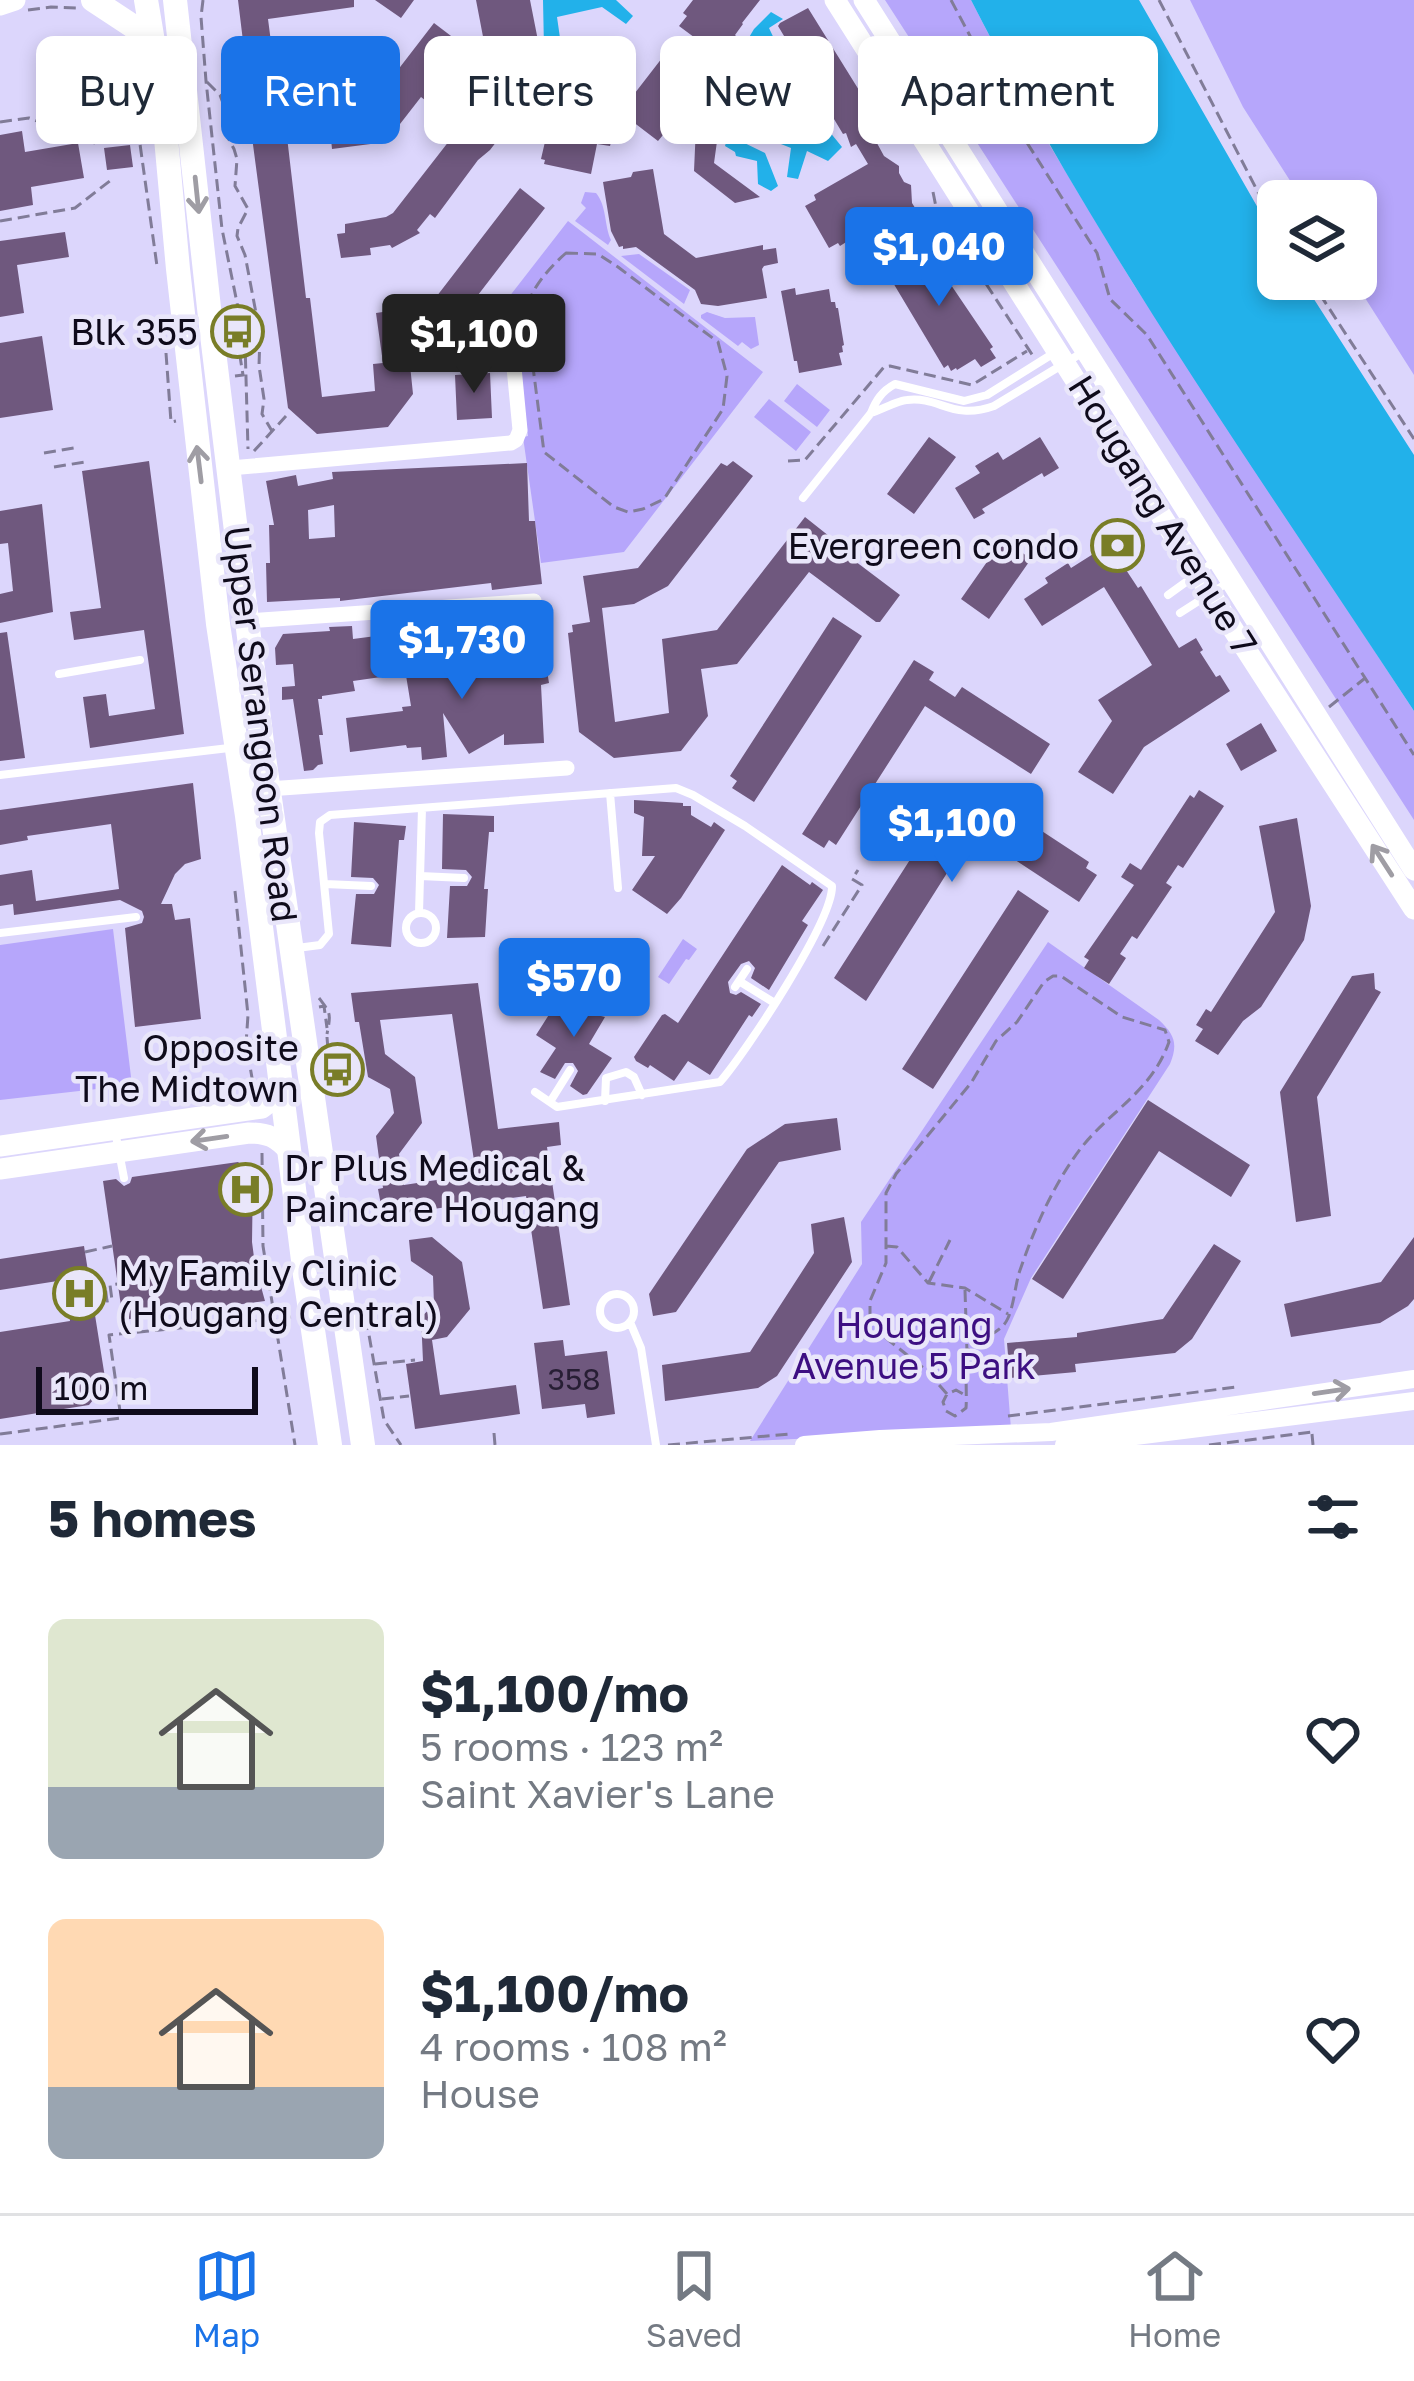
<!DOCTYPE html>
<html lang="en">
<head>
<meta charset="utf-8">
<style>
	:root { --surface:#fff; --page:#f2f2f3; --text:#1f2937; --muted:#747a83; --line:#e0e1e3; --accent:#1a73e8 }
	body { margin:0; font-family:"Golos Text",sans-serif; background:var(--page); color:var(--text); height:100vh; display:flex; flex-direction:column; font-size:45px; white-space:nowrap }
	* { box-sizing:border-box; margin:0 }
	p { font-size:39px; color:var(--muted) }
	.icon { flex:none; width:66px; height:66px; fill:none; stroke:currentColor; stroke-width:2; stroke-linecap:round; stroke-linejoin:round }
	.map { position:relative; height:1445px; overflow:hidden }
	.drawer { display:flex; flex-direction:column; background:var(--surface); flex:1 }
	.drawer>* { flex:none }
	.guide { position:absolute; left:36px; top:36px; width:1344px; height:108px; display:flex; gap:24px }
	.controls { position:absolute; left:1257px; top:180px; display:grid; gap:24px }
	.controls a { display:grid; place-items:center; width:120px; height:120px; border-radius:18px; background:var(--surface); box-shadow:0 6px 18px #0003; font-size:60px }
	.scale { position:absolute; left:36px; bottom:30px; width:222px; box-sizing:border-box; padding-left:12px; border:6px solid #0f0b1b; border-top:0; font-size:33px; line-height:42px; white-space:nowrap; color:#0f0b1b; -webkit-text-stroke:9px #e9e6fa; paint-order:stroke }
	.price { position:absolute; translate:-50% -102px; padding:0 27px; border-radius:12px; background:var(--accent); color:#fff; font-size:39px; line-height:78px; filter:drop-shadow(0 3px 6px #0008) }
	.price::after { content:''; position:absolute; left:50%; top:72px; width:36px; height:27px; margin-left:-18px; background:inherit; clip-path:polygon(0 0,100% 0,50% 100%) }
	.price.active { background:#222; color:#fff }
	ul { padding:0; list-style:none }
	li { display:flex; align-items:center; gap:36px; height:300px; padding:0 48px }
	li span { display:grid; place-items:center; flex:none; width:336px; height:240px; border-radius:18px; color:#555 }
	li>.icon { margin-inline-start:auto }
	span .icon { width:144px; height:144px; fill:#fffc; stroke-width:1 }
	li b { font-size:51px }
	h2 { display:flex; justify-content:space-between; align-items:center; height:144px; padding:0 48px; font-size:51px }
	.pill { padding:0 42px; border-radius:18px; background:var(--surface); box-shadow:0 6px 18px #0003; font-size:42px; line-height:108px }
	.pill.active { background:var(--accent); color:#fff }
	.dock { display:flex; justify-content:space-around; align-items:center; height:168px; border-top:3px solid var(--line); background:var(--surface); font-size:33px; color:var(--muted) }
	.dock a { display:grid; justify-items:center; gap:6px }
	.dock .active { color:var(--accent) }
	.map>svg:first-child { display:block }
</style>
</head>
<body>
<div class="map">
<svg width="1414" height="1445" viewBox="0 0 1414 1445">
	<rect width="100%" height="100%" fill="#dcd6fc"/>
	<path fill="#b6a6fb" d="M885,0h86l52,101 111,184 280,426v109z
		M1190,0h224v375l-61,-96h3v-78h-53l-60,-94z
		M585,192l11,1c11,13 8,32 15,47l-3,5 -33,-24 11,-13 -5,-5z
		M568,221l195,151 -139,180 -83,11 -18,-126 5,-1 -9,-74 -38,-29z
		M639,254l51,36 -6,14 -63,-48z
		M707,312l18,6 30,-1 4,28 -8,4 -9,-7 -4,4 -37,-28v-3z
		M797,384l33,26 -13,17 -33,-26z
		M769,399l42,33 -15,19 -42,-34z
		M113,929l19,156 -132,15v-155z
		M683,939l14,10 -8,11 -3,-1 -17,25 -11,-7z
		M1048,942l111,78c16,15 19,24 11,44l-139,214 -27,61 7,90 -261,12 112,-177 -1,-42z"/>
	<path fill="#22b1ea" d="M543,0h73l17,16 -7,8 -24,-17 -45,10 7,49 -14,-1 -1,-13 -5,-4z
		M971,0h168l139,243v36h23l113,176v256c-153,-233 -316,-462 -443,-711z
		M771,12l12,7 -14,9 33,70 40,49 -14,14 -21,-10 -9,28 -11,-2 4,-29 -48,-19 15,-54 -5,-17 -12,-7 13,-22z
		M728,135l37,18 13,33 -7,5 -13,-7 -1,-23 -21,-5 -1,-4 -10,-6z"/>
	<path fill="#6f587e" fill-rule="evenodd" d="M238,0h116v7l-86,12 11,85 4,-1 23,195h4l12,99 53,-6 -2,-27 10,-1 -7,-50 54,-8 90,-117 25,20 -97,126 -52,7 6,26 8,-2 3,29 -25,33 -71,7 -29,-26 -40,-301h3z
		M375,0h39l-13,18z
		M476,0h54l13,66h-4l2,11 -16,3 -1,-9 -23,4 -6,-1 -1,-6h-5z
		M693,0h67l-18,23 1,1 -8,11 2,2 -19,18 -39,-29 8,-10 -4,-3z
		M808,8l72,116 -4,2 1,5 -5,3 12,22 15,10v7l5,9 7,3 1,18 5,8 -15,9 -6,-10 -56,36 -2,-3 -9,5 -24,-42 11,-6 -2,-5 54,-31 -12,-20 -5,3 -5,-14 -3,1 -65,-108 2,-3z
		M434,23l21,16 -6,6 7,6 -12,16 69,53 -23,30 -12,10 -43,58 -5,-4 -13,16 3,3 -28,15 -2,-3 -20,3 1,7 -30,3 -4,-24 8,-1v-9l41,-7 7,-4 67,-86 -39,-30 -35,45 -54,7 -1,-10 -8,1 -2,-23 46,-7z
		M669,49l36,26 -7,9 4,3 -4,5 2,2 -24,33 -6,4 -2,-2 -10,12 -34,-26 8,-10 -4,-3z
		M554,113l61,14 -5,19 -13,-2 -6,30 -47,-10 1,-4 -4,-1 6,-26 -8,-2 3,-16 11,2z
		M696,126l23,1 -5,36 46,34 -25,6 -41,-32z
		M22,131l3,21 53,-9 6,35 -53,9 2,18 -33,6v-76z
		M130,145l3,22 -26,3 -3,-22z
		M653,169l11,65 32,24 67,-13v5l13,-2 2,15 -14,3 -2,3 5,29 -49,8 -17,-2 -6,-14 -59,-43 -13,2v-3l-4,1 -8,-16 -8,-49 28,-5 2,-5z
		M65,232l4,25 -52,8 7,48 -24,4v-76z
		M923,241l6,9 3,-1 17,33 44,65 -3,2 6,9 -15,9 -6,-8 -18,11 -1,-2 -5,3 -3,-6 -4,3 -52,-87 -7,-15z
		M795,288l1,7 33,-6 2,13h4l1,6h2l4,25 2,12 -2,1 1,6 -4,1 3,12 -43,8 -2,-12h-3l-13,-70z
		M42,336l11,74 -53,8v-75z
		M490,373l2,45 -35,2 -2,-45z
		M929,437l27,20 -42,57 -27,-20z
		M1040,437l19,31 -15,9 -2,-4 -60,36 3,4 -11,6 -19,-31 25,-15 -5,-7 23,-14 5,8z
		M149,461l35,273 -94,14 -7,-51 23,-3 3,22 46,-7 -11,-79 -70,10 -4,-28 31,-4 -19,-137z
		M733,461l20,15 -85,110 -34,18 -32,4 13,114 54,-9 -7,-74 55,-9 88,-113 29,23 -3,3 69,52 -20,27h-4l-67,-50 -72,92 -36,5 7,47 -27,35 -67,7 -35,-26 -11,-99 5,-1 -1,-7 18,-3 -7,-46 55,-8 83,-105 6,3z
		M527,463l2,58h6l7,63 -50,6 -1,-7 -151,18v-3l-73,4 -1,-39h4l-1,-38h5l-8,-44 30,-6 2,11 35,-7 -1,-7zM334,505l1,32 -26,2 -1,-29z
		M42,504l11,108 -53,11v-29l13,-3 -5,-48 -8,1v-33z
		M1003,539l28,20 -42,60 -28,-20z
		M1109,544l29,44 3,-2 38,62 17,-10 7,12 -3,2 16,25 4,-2 10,16 -86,56 -31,47 -35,-22 34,-51 -14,-21 54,-35 -48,-78 -62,39 -18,-27 24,-16 -3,-5 23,-15 3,5z
		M833,617l29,19 -108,166 -22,-14 5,-7 -7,-5z
		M352,626l1,13 23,-3 5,41 -28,4 2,10 -33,5v3h-4l5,36h-4l4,29 -5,1 -5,5 -9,1 -11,-72 -11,1v-13l13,-1 -2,-22 -17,1 -1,-17 8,-14 47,-3 -1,-4z
		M7,632l18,126 -25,3v-128z
		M464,636l3,15 33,-7 1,9 42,-7 6,37 -8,2 3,58 -40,2v-11l-35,20 -26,-41 4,44 -25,3 -1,-13 -14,1 -1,-3 -56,7 -4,-34 57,-7 -1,-4 9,-1 -8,-49 47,-8 -2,-9z
		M914,660l20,12 -5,8 26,17 7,-10 88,57 -19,30 -106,-68 -89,139 -7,-5 -5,8 -22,-14z
		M1261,723l16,28 -36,20 -15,-27z
		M193,783l8,76 -16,5 -10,10 -14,30h11l3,16 15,-2 11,101 -66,8 -10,-99 17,-5 2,-6 -2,-6 -22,-11 -106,15 -1,-11 -13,2v-31l32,-5 4,31 83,-12 -8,-65 -84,12 1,4 -28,5v-35z
		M1199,790l25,16 -41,62 -5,-3 -12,18 6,4 -35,52 -5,-3 -12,18 6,4 -17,26 -25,-16 5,-8 -5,-3 50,-72 -13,-8 9,-14 11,7 49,-75 4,3z
		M949,799l49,33 10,-14 10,6 4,-6 67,44 -3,6 11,7 -18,27 -106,-70 -107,169 -32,-23z
		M634,800l49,3v3h8v9l20,12 3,-5 11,8 -44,68 -14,16 -35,-24 23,-34h-13l2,-39 -10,-4z
		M443,814l51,2v16h-5l-5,57h4l-3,48 -38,1 3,-52h17l5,-9 -6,-7 -24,-1z
		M1297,818l14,88 -7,34 -43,67 -18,14 -25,34 -23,-14 8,-12 -7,-4 10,-16 5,3 64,-100 -16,-86z
		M354,822l52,4 -2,14h-5l-8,107 -40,-3 5,-50h18l5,-9 -6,-7 -22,-1z
		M782,865l28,20 2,-3 11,8 -21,31 6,4 -39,65 -18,-12 4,-10 -6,-7 -8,3 -13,18 2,11 6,2 5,-3 20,12 -9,13 -3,-2 -39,60 -22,-14 -14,20 -24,-16 -2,3 -12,-7 -2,-4 28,-42 3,-1 13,9z
		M1018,890l31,21 -116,178 -31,-20z
		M1374,973l1,16 6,3 -64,105 14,119 -35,6 -16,-130 72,-116z
		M478,983l20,146 61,-7 2,23 -14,2 23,158 -27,4 -17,-113 -143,20 -5,-27 5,-1 -7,-52 18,-23 -4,-24 -22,-12 -9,-55h-4l-4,-29zM452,1014l24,160 -72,11 -5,-31 23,-31 -7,-46 -30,-23 -5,-34z
		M566,988l38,22 -3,6 4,1 -16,27 23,14 -25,36 -4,1 -13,-9 8,-15 -5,-8h-8l-10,16 -15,-7 16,-24 -20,-13z
		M1148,1100l102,65 -19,32 -72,-46 -96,148 -31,-20z
		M837,1118l4,32 -62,12 -103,150 -23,4 -4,-22 98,-145 38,-25z
		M238,1162l15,11 -1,69 3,23 10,36 -142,19 -20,-139 13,-2 8,7 6,-3 2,-6z
		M844,1217l8,45 -75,114 -19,12 -93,13 -3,-36 88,-13 64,-99 -3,-29z
		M432,1237l30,25 8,47 -23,28 -15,3 8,55 76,-10 4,29 -105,15 -9,-65 17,-3 -2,-44 13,-12 -1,-29 -22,-15 -2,-21z
		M1414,1237v62l-6,7 -28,17 -89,14 -7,-33 97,-22z
		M1214,1244l27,17 -49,78 -17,14 -100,11 1,8 -66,6 -3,-35 70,-6v-4l86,-14z
		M84,1246l22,138 -17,21 -89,14v-87l70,-11 -6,-41 -64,10v-31z
		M563,1340l2,16 42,-5 8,63 -28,4 -2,-14 -43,5 -8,-66z"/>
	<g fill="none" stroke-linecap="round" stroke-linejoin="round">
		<path stroke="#817c98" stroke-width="3" stroke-dasharray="12 6" stroke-linecap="butt" d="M203,0l-2,17 5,64 16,148 23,113 3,107
			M951,0l73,138 73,115 13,46 37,36 267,420
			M1159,0l119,231
			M28,10l23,-3 27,1
			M117,40l7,16 15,81 18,129
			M207,82l13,13 6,16v23l8,15 3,10 -2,27 13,23 -10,19 -1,8 8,19 15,79 -1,32 5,33 -2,15 10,17
			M0,122l29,-4 66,25
			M933,192l5,25 41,56 54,83
			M0,221l75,-13 36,-28
			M566,253l32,1 20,13 100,75 9,34 -4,33 -59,90 -21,10 -15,3 -14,-5 -70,-55 -18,-139c3,-23 23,-45 40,-60z
			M1310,279l104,160
			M166,353l5,69 5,-1
			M235,376l8,-1 -5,-31 5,-1
			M254,451l32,-35
			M44,453l30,-5
			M788,461l17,-1 79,-93 6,-1 82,19 55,-34
			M54,467l31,-5
			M1329,707l35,-28
			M235,891l13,124 -2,29 8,45
			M823,946l39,-61 -10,-6 6,-9
			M319,998c12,16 12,15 8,36
			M319,1007l5,-1 3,22
			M327,1037l2,26
			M252,1051l1,-18
			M262,1153l1,93 32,199
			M886,1246l11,1 31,36 37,5 43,26
			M85,1252l27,-6
			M929,1282l21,-42
			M965,1290l2,62
			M92,1304l8,-1 -2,-16 7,-1 2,15 5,-1 -2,-15 8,-1
			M366,1318l18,102 17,25
			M375,1364l40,-4
			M947,1394l-20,-23 -41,-33 -16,-24v-13l16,-38v-70l10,-19 75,-91 25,-42 21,-19 27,-40 9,-6h8l61,41 43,13 4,12c-18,50 -57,67 -88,106 -28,37 -47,81 -62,125 -4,14 -5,31 -11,45 -8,19 -34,19 -41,36 -2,7 0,45 -1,54l-11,8 -9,-5 -3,-9 4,-8 9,-4 9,5
			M382,1399l27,-3
			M1008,1416l229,-29
			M494,1433l1,12
			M0,1434l121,-16 -12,-83 182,-18
			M1312,1434l1,11
			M668,1445l121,-11
			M1209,1445l103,-13"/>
		<path stroke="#fff" stroke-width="8" d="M871,413c10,-3 28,-13 36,-13 33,-4 45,21 87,6l91,-55
			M803,498l68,-85c5,-13 11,-22 24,-29l69,17 23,-6 67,-42
			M1168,595l47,-34
			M1180,613l50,-32
			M59,674l81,-14
			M0,775l229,-27
			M610,793l8,95
			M420,876l44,2
			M325,884l46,2
			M419,913l3,-105
			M406 928a15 15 0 1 1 30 0a15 15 0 1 1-30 0Z
			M0,933l136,-16
			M297,948l23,-3 9,-11 -10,-101 1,-11 10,-7 346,-27 17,7 52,31 87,60c1,35 -86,166 -112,196l-163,25 -22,-15
			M739,981l34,21
			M735,987l12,-18
			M605,1101l1,-23 20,-6 8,5 8,18
			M550,1102l20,-32
			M115,1131l9,47
			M600 1311a17 17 0 1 1 34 0a17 17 0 1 1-34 0Z
			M630,1322l11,26 15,97"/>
		<path stroke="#fff" stroke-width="15" d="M230,468l281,-25 5,-3 4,-10 -7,-73
			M248,621l286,-20
			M268,789l299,-21"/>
		<path stroke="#fff" stroke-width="18" d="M804,1445l76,-6 171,-7 363,-53
			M1064,1445l350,-44"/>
		<path stroke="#fff" stroke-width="21" d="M835,0l401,634 178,275
			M864,0l550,870
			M0,5l15,-5
			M0,1146l262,-38 9,-7 9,-18
			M0,1169l249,-36c19,0 27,4 40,18"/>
		<path stroke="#fff" stroke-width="24" d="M93,0l41,27 16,27
			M146,0l16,95 16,174 40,355 29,192 58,460 25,169
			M175,0l37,335 50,408 101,702"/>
	</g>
	<defs><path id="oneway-shaft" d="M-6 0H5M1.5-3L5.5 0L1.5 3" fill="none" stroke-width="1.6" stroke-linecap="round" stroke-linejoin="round" transform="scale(3)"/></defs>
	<g stroke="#9f9da4">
		<use href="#oneway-shaft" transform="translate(197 195) rotate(84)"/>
		<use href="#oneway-shaft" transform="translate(199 464) rotate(-97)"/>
		<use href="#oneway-shaft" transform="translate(1382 860) rotate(-123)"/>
		<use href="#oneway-shaft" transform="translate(209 1139) rotate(172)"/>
		<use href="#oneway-shaft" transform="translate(1332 1391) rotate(-8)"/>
	</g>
	<defs>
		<symbol id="bus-ring" viewBox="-11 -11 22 22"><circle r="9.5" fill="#e9e6fa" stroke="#797d27" stroke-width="1.5"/><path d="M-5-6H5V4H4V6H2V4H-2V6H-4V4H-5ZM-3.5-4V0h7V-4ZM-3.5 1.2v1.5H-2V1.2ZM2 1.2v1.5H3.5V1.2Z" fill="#797d27"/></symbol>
		<symbol id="bank-ring" viewBox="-11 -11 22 22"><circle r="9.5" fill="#e9e6fa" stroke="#797d27" stroke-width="1.5"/><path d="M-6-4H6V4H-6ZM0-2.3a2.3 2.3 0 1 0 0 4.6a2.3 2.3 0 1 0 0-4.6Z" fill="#797d27"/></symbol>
		<symbol id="hospital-ring" viewBox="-11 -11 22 22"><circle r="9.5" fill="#e9e6fa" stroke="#797d27" stroke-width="1.5"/><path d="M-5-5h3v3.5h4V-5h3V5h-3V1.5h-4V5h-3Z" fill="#797d27"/></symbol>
	</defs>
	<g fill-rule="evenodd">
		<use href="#bus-ring" x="208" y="302" width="59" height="59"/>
		<use href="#bank-ring" x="1088" y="516" width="59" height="59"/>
		<use href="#bus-ring" x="308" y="1040" width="59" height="59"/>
		<use href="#hospital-ring" x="216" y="1160" width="59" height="59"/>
		<use href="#hospital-ring" x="50" y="1264" width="59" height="59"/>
	</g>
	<g text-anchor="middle" stroke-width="9" stroke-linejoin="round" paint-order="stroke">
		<g font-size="30" fill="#271e34">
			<text x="574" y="1390">358</text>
		</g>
		<g font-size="36" fill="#0f0b1b" stroke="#e9e6fa" text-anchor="end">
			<text x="198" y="345">Blk 355</text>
			<text x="1079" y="559">Evergreen condo</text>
			<text x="299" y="1061">Opposite<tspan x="299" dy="41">The Midtown</tspan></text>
			<text x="284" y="1181" text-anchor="start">Dr Plus Medical &amp;<tspan x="284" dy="41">Paincare Hougang</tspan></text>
			<text x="118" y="1286" text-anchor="start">My Family Clinic<tspan x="118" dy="41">(Hougang Central)</tspan></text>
		</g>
		<g font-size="36" fill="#0f0b1b" stroke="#e9e6fa">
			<text transform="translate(1163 515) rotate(58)" y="13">Hougang Avenue 7</text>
			<text transform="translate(261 724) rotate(83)" y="13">Upper Serangoon Road</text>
		</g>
		<g font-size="36" fill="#3d0f82" stroke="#e9e6fa">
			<text x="914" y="1338">Hougang<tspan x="914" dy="41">Avenue 5 Park</tspan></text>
		</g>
	</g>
</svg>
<div class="controls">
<a><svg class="icon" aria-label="layers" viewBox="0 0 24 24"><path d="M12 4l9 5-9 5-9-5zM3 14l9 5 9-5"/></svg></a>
</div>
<div class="scale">100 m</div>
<b class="price" style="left:939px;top:309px">$1,040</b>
<b class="price active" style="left:474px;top:396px">$1,100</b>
<b class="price" style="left:462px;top:702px">$1,730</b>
<b class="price" style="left:952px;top:885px">$1,100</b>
<b class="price" style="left:574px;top:1040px">$570</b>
<div class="guide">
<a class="pill">Buy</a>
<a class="pill active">Rent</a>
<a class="pill">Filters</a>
<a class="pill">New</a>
<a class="pill">Apartment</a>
</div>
</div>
<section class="drawer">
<h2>5 homes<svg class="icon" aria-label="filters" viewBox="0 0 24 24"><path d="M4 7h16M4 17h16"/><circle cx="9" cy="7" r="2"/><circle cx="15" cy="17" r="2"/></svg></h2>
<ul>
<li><span style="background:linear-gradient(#dfe7d0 70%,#9aa5b1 0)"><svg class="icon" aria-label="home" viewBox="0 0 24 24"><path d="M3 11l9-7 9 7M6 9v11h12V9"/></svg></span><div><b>$1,100/mo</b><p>5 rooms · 123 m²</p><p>Saint Xavier's Lane</p></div><svg class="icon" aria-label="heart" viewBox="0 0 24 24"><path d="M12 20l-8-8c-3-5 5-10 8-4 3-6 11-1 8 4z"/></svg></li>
<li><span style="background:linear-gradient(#ffd9b3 70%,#9aa5b1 0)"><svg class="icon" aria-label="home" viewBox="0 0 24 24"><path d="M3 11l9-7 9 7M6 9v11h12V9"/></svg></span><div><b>$1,100/mo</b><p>4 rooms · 108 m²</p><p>House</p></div><svg class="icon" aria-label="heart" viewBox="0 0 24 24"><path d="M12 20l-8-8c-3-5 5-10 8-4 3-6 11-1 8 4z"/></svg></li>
</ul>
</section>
<nav class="dock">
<a class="active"><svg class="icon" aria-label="map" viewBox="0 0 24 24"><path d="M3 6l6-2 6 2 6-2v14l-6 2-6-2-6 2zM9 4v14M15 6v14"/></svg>Map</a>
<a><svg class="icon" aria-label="saved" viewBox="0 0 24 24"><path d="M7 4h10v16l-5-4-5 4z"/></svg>Saved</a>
<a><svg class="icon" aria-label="home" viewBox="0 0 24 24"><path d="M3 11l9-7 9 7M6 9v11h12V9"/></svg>Home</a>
</nav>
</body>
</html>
